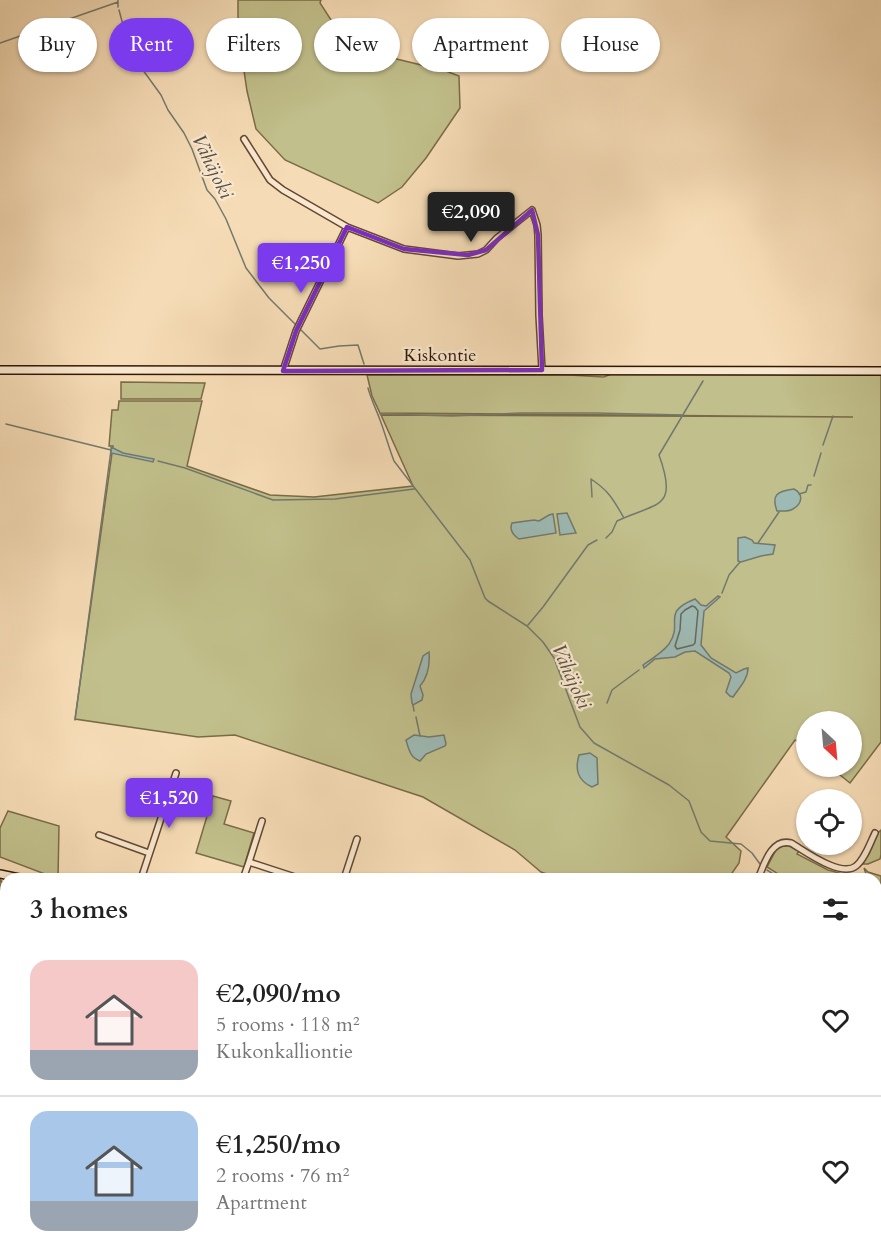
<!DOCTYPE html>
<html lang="en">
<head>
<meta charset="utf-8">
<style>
	:root { --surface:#fff; --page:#f2f2f2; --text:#222; --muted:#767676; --line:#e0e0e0; --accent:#7c3aed }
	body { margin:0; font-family:Cardo,serif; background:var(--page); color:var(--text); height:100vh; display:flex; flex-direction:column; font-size:22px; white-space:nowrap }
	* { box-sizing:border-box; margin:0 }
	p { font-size:20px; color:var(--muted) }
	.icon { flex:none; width:33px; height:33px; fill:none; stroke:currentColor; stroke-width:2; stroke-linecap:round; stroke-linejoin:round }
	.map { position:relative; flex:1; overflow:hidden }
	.details { position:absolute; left:0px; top:873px; width:882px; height:384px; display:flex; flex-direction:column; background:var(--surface); border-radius:18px 18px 0 0; box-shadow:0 2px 4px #0004 }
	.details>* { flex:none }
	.guide { position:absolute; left:18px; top:18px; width:846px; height:54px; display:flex; gap:12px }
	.needle { width:39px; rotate:154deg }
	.controls { position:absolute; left:796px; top:711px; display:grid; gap:12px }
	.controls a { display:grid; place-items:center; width:66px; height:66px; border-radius:50%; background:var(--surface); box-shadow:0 2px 4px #0004; font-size:30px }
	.price { position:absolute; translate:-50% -51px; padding:0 14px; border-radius:6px; background:var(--accent); color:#fff; font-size:20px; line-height:39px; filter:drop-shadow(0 2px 3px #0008) }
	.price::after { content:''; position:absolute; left:50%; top:36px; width:18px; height:14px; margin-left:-9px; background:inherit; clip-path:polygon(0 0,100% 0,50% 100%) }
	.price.selected { background:#222; color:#fff }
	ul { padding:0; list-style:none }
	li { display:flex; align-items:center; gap:18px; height:150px; padding:0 30px }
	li+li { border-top:2px solid var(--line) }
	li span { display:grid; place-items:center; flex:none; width:168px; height:120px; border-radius:18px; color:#555 }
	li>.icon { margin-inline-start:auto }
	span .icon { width:72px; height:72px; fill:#fffc; stroke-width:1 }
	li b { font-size:26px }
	h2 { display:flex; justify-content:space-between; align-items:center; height:72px; padding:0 30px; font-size:26px }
	.pill { padding:0 21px; border-radius:27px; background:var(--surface); box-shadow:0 2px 4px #0004; font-size:21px; line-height:54px }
	.pill.selected { background:var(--accent); color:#fff }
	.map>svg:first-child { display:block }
</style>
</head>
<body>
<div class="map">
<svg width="881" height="1257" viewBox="0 0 881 1257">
	<rect width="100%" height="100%" fill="#f6dcb6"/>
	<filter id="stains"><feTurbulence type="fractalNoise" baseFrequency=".00333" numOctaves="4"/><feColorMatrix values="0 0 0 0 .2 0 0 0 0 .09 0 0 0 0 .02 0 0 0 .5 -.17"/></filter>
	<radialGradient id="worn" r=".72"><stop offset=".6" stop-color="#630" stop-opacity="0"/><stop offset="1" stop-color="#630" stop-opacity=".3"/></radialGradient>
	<path fill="#c1bf8b" stroke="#7a6b47" stroke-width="1.5" d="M238,0h83l-1,3 13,20 43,31 70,17 13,5 1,32 -34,50 -24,29 -24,16 -93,-43 -29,-31 -9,-38 -9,-61z
		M611,374l270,1v367l-31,41 -20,-16 22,-1v-44h-45v26l-12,-8 -69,97 15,14 -2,12 -11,16h-167l-20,-7 -26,-22 -92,-53 -188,-62 -37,2 -123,-18 38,-273h-4l3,-36h6l1,-9h83l-15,65 83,29 44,2 99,-11 -32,-71 472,2 -473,-4 -8,-17 -5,-21h202l35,2z
		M121,382l84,1 -4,16h-80z
		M213,796l18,5 -7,23 30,9 -10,34 -48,-14z
		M8,811l51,15 -1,53 -58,-22v-29z
		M881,830v25l-1,4 -12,5h-5l14,-30z
		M782,846h7l10,5 -2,3 31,16 15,4v5h-57l-19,-12 9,-17z
		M864,868l4,4 13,4v10l-5,3v-10h-19l9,-5z
		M0,879l6,9v30l-6,-2z
		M876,910l5,2v30l-5,-3z
		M876,945l5,3v39l-5,-2z
		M876,998l5,2v36l-5,-1z
		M876,1199l5,2v56h-168l2,-6h161z
		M130,1251h103l1,6h-101z"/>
	<path fill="#9ebab4" stroke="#73796d" stroke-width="1.5" d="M111,447l12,6 31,6 -1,3 -42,-9z
		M794,489c10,5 8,15 -1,20 -5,3 -10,2 -16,2 -6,-16 0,-20 17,-22z
		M567,513l9,20 -16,2 -3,-21z
		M553,514l3,19 -37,6c-6,-4 -10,-9 -7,-16l22,-3 5,1 10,-6z
		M745,537l7,3 2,3 21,2 -2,9 -12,2 -20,6 -3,-1v-23z
		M718,596l2,1 -16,14 -3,34 10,13 25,15 8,-4 4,-1c0,11 -9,20 -15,29l-3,-1 -4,-4 5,-15 -2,-4 -34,-22 -10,1 -10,5 -20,2 -11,9 -1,-3c9,-6 20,-13 26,-21 15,-22 -9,-31 26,-45l6,6 5,1z
		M429,652c1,12 -1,25 -9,34l3,9 -1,5 -9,5 -1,-2 -1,-9 12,-38z
		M414,735l15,2 15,-2 2,9 -1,2 -19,8 -6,7c-10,-4 -11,-11 -14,-21z
		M590,753l7,5 1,26 -6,3c-15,-7 -17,-18 -13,-32z"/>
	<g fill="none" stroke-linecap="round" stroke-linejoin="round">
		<path stroke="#68685c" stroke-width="1.5" d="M692,606l3,1 3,4 -3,32 -2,2 -16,4 -2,-3 5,-16 1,-16 4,-4z"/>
		<path stroke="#73796d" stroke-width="1.5" d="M118,0v7
			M119,10l7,26 14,30 21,29 7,15 16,23 8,16 15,41 8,9 11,20 20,49 23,30 27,27
			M0,43l118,-41
			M300,329l20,20 19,-3 19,-1 6,19
			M368,388c3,11 8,21 12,32 5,13 9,28 14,41l76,99 15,38 3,3 39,25 16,16 11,16 26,69 14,16 75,42 20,16 12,31 9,9 31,3 11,9 8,11
			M380,414l72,2 69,-3h75l87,2
			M6,424l105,26 -36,270
			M823,445l10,-29
			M158,461l27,7 88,32 62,-1 79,-10
			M814,476l7,-23
			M799,494l7,-2 2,-7h3
			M592,497l-1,-18c18,12 22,20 33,39
			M606,538l6,-6 5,-11c40,-19 62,-11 42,-66l44,-74
			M758,543l21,-31
			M722,593l7,-18 11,-13
			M528,625l15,-18 45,-62 9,-5
			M607,703l5,-13 27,-20
			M413,705l1,6
			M416,717l4,19
			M767,870l14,9
			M876,941l5,3"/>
		<defs>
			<path id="street" d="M244,139l26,41 13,10 64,37 57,22 54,7 20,-2 8,-4 11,-12 35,-28 5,15 1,10 1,80 3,55
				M283,371l13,-40 51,-104
				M262,821l-13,41 52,17
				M99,835l50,18
				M141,879l35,-106
				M243,879l6,-17
				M344,879l13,-40
				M758,879c6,-14 13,-41 33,-36 14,8 50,35 65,23 9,-7 14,-23 19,-33
				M876,1063l5,1
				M876,1138l5,-14
				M876,1155l5,1
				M0,1185l6,4
				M372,1251l1,6
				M509,1251l16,3
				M608,1251l13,6
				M90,1257l1,-6
				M412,1257v-3"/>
			<path id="secondary" d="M0,370l881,1
				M0,874l24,5
				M876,993l5,3
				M524,1257l3,-6"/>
		</defs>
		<use href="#street" stroke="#644830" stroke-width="8"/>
		<use href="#secondary" stroke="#331703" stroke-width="10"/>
		<use href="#street" stroke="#f9e8d0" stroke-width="5"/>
		<use href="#secondary" stroke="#f9e8d0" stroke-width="7"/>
	</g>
	<path fill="none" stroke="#7b2cbf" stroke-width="4.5" stroke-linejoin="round" d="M532,210l6,25 4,135 -259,1 13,-40 51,-104 57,22 64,6 18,-5z"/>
	<g text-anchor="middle" stroke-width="4.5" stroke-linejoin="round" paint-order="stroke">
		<g font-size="18" fill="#331703" stroke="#f9e8d0">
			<text x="440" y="361">Kiskontie</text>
		</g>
		<g font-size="20" font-style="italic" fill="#585041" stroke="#f9e8d0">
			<text transform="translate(213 166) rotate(64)" y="7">Vähäjoki</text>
			<text transform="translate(572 676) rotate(66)" y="7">Vähäjoki</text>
		</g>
	</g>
	<rect width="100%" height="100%" filter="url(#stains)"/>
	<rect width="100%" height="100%" fill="url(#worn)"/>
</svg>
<div class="controls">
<a><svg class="needle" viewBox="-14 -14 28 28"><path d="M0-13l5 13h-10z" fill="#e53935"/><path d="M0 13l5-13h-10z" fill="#767676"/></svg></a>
<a><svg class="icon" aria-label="locate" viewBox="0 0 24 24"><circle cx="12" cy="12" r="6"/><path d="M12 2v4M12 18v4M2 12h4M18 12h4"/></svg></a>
</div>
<b class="price selected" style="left:471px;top:243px">€2,090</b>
<b class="price" style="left:301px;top:294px">€1,250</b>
<b class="price" style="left:169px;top:829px">€1,520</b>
<div class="guide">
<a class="pill">Buy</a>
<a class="pill selected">Rent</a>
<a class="pill">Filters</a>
<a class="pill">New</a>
<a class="pill">Apartment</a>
<a class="pill">House</a>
</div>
<section class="details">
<h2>3 homes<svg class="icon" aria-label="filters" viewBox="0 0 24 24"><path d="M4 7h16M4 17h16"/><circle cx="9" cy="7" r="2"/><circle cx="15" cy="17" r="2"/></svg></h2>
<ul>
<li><span style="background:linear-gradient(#f6c9c9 75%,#9aa5b1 0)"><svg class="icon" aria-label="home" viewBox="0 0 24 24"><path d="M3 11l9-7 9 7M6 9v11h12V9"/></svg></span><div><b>€2,090/mo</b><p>5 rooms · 118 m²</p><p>Kukonkalliontie</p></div><svg class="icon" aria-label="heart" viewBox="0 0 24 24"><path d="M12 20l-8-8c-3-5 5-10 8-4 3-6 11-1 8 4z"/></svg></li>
<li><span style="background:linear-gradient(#a9c7e8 75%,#9aa5b1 0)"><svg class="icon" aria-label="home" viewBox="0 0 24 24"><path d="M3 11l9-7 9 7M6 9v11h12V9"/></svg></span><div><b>€1,250/mo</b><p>2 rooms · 76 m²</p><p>Apartment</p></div><svg class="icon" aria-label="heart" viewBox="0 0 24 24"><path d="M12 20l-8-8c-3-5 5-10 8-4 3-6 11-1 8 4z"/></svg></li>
</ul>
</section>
</div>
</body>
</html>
